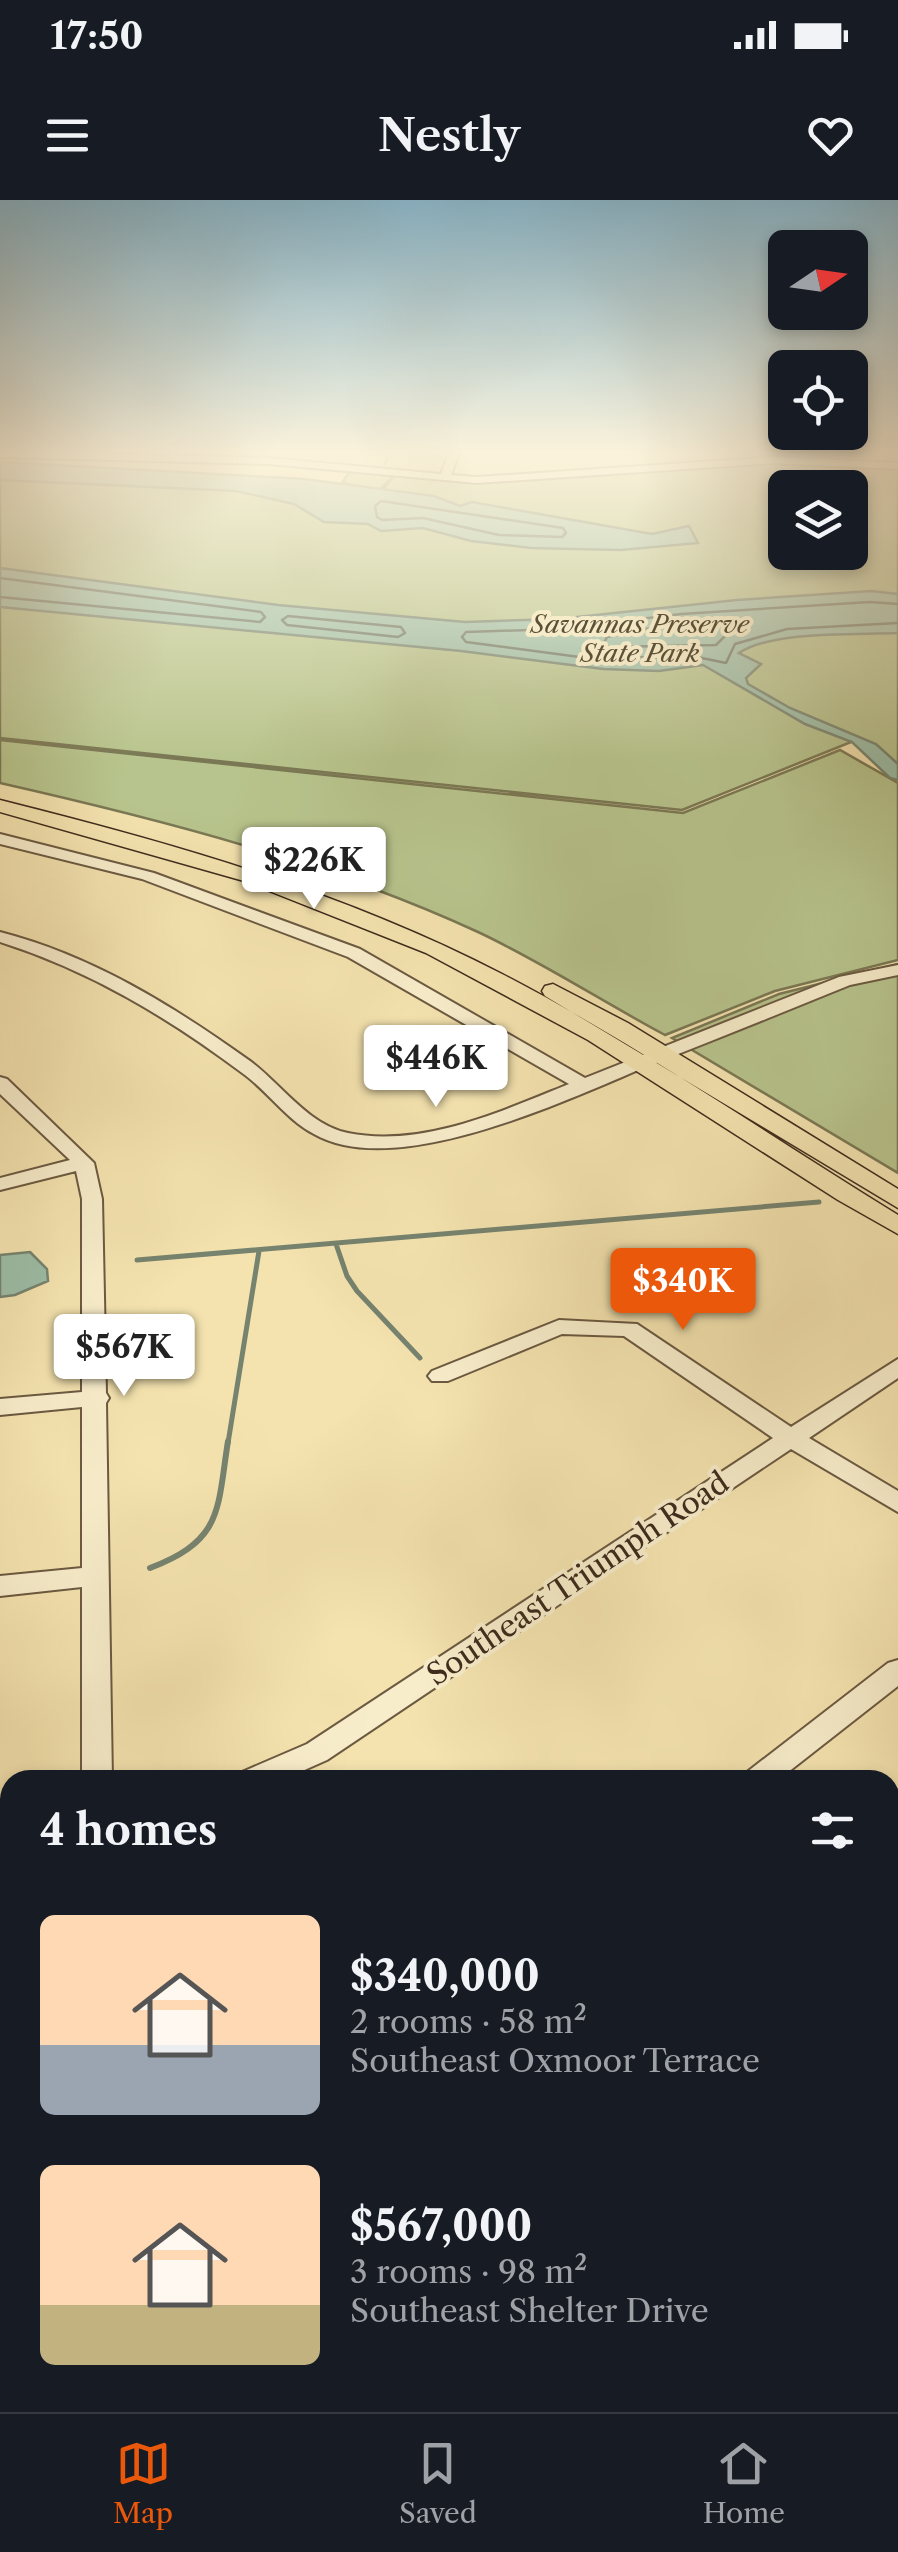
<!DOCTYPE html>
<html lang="en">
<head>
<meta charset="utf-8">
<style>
	:root { --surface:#171b24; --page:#20242c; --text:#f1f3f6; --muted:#9ea1a6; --line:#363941; --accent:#ea580c }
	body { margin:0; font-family:"Libre Caslon Text",serif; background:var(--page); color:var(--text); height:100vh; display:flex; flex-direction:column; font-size:38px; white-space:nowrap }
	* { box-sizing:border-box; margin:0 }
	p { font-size:32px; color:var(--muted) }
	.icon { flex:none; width:55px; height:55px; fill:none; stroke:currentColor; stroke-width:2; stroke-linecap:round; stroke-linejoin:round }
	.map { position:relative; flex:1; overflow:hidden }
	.details { position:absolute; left:0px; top:1570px; width:900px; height:642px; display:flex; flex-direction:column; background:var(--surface); border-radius:30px 30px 0 0; box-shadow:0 5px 15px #0003 }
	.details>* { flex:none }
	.needle { width:65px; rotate:77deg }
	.controls { position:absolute; left:768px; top:30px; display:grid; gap:20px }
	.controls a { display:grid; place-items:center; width:100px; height:100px; border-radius:15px; background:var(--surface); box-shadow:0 5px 15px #0003; font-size:50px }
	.price { position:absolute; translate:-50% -85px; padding:0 22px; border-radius:10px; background:#fff; color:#222; font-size:32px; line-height:65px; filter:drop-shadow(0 2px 5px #0008) }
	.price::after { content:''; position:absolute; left:50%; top:60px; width:30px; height:22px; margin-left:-15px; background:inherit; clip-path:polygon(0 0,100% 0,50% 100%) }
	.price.active { background:var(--accent); color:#fff }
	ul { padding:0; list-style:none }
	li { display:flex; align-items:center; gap:30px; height:250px; padding:0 40px }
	li span { display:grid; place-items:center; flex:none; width:280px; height:200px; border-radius:15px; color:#555 }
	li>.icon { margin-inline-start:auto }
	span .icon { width:120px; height:120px; fill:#fffc; stroke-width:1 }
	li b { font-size:42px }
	h2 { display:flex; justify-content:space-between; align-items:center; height:120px; padding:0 40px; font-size:42px }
	.status { display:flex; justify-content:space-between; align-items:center; height:70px; padding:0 50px; background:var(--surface); direction:ltr }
	.status svg { height:28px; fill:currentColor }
	header { display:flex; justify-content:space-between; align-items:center; height:130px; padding:0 40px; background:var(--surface); font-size:45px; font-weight:600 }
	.tabs { display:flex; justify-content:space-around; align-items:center; height:140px; border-top:2px solid var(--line); background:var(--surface); font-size:28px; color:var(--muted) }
	.tabs a { display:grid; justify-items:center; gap:5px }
	.tabs .active { color:var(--accent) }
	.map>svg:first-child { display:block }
</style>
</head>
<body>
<div class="status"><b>17:50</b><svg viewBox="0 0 49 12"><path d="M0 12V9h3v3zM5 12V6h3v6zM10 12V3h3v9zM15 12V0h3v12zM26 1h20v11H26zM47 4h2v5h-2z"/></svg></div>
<header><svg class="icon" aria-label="menu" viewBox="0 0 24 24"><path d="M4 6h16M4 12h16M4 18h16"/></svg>Nestly<svg class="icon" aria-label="heart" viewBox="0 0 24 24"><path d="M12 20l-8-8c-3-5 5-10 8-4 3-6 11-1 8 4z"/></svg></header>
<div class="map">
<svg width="898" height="2212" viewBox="0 0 898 2212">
	<rect width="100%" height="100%" fill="#f4e3af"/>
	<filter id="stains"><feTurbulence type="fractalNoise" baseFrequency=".002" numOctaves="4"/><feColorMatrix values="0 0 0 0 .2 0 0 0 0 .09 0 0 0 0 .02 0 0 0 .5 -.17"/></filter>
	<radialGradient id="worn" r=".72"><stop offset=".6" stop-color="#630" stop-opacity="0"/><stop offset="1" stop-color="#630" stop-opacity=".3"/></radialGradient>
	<path fill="#b8c48d" stroke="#7a7854" stroke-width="2.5" fill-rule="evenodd" d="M774,261l124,7v302l-42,-30 -174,70 -682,-72v-265l377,24 16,-20 -14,13 -37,-7 8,-13 128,11zM785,288h65v64h-65z
		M0,540l683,73 157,-63 58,33v177l-123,31 -110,44c-62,-33 -123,-73 -187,-103 -152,-70 -315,-112 -478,-149z
		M898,764v209l-226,-135 107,-44z"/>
	<path fill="#9cbea7" stroke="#76836f" stroke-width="2.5" d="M0,262l304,17 130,17 26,10 12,-4 180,32 37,-8 9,17 -77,7 -90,-2 -60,-7 -48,-13 -42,3 -13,-7 -44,-2 -30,-18 -58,-13 -236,-11z
		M0,368l278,37 187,17 93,-3 179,-19 134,-9 27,3v39c-42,2 -124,-3 -159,20l22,11 -15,14 2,6 42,24 86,36 22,20v16l-8,-2 -38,-36 -47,-18 -102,-59 -44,6 -56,-2 -142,-18 -461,-44z
		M30,1052l17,17 1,12 -33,14 -15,2v-42z"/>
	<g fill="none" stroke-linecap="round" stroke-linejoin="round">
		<path stroke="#6c7462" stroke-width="2.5" d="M381,301l182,27 3,5 -4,4 -63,-2 -76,-17 -41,2 -5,-3 -2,-11z
			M0,378l261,34 4,5 -5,5 -260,-25
			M898,404l-28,-2 -189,12 -123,15 -92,3 -4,5 4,5 121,16 110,-1 29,6 9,-19 52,-15 111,-6
			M288,416l113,11 4,6 -7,4 -111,-12 -5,-5z
			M728,423l3,7 -15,15 -108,2 -4,-4 3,-6 39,-8z"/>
		<path stroke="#76836f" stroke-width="2.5" d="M385,264l6,-14"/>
		<path stroke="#76836f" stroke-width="5" d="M336,1044l11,32 10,15 63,67
			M137,1060l682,-58
			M228,1243l31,-192"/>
		<path stroke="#76836f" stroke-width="6" d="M150,1368c73,-28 67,-57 78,-127"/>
		<path stroke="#76836f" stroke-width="8" d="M890,1755l8,-11
			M0,2067l10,4
			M890,2094l8,1
			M512,2202l30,10
			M90,2212l2,-10
			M638,2212l6,-10"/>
		<defs>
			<path id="minor" d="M450,250h10l-9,25 26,2 297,-20 124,6v6l-124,-6 -297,20 -208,-19 -269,-7v-6l269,7 172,16z
				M0,634l154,39 206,76 225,129 254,-101 59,-12v10l-48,10c-66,27 -131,53 -197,79 -81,33 -255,118 -339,70 -27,-14 -45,-41 -69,-59 -76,-57 -154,-104 -245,-133v-10c93,24 173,74 250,129 31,23 58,64 98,72 74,15 154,-22 221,-49l-221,-127 -206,-78 -142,-35z
				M0,877l7,2 87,84 8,36 4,194 3,5 -3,5 6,377h-30v-193l-82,9v-20l82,-8v-161l-82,8v-16l82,-7v-193l-6,-28 -76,19v-12l70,-18 -70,-66z
				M559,1120l78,4 154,103 107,-68v19l-89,60 89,53v21l-107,-63 -464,311 -45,20h-45l5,-8 65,-28 466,-306 -149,-102 -62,-2 -114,47h-16l-4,-5 4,-5z
				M898,1460v26l-120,94h-36l5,-8 141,-109z
				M10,1598v24l-10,2v-24z"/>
			<path id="major" d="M0,600c172,43 344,92 502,174 137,71 264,160 396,241v19l-60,-34 -250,-160 -162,-87 -182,-72 -244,-69z
				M553,784l75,39 270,166v19l-353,-212 -3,-5 3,-5z"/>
		</defs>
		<use href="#minor" stroke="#6b5941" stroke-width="4"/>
		<use href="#major" stroke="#3d2b1c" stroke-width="3"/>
		<use href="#minor" fill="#f8edcb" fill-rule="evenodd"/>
		<use href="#major" fill="#f4e3af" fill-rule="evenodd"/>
	</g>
	<linearGradient id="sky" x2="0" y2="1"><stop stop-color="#89b8ce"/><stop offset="0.45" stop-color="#faf2db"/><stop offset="1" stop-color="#faf2db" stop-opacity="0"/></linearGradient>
	<rect width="898" height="560" fill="url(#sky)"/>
	<g text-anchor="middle" stroke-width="8" stroke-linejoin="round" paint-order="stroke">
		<g font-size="25" font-style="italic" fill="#5c5138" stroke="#f8edcb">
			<text x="640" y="433">Savannas Preserve<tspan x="640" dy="29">State Park</tspan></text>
		</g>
		<g font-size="30" fill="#3d2b1c" stroke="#f8edcb">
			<text transform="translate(578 1379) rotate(-34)" y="10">Southeast Triumph Road</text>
		</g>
	</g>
	<rect width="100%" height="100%" filter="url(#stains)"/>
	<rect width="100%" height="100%" fill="url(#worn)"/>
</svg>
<div class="controls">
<a><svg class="needle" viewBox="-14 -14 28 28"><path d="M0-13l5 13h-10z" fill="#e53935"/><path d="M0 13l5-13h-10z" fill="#9ea1a6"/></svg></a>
<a><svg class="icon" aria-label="locate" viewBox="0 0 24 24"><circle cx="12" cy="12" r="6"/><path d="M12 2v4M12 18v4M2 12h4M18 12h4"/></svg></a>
<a><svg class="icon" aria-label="layers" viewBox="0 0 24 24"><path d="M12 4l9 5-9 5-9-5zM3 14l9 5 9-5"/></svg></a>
</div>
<b class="price" style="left:314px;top:712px">$226K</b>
<b class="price" style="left:436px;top:910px">$446K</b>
<b class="price active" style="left:683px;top:1133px">$340K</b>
<b class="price" style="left:124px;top:1199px">$567K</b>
<section class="details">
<h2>4 homes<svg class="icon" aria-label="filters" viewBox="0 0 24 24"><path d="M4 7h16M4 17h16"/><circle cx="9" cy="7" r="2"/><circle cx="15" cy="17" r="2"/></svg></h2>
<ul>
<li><span style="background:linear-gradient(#ffd9b3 65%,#9aa5b1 0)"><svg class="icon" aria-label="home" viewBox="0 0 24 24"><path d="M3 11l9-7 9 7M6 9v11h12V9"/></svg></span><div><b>$340,000</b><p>2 rooms · 58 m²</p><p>Southeast Oxmoor Terrace</p></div></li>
<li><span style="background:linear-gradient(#ffd9b3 70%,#c2b280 0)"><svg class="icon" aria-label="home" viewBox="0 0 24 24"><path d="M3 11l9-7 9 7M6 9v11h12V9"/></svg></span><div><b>$567,000</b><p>3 rooms · 98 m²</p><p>Southeast Shelter Drive</p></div></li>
</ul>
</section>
</div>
<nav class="tabs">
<a class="active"><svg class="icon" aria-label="map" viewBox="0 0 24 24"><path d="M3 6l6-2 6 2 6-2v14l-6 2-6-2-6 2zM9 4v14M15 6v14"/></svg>Map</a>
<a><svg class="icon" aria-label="saved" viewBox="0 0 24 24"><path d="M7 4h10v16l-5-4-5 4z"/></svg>Saved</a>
<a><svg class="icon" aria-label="home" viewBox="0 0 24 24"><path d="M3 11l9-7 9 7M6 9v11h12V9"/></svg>Home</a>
</nav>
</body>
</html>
